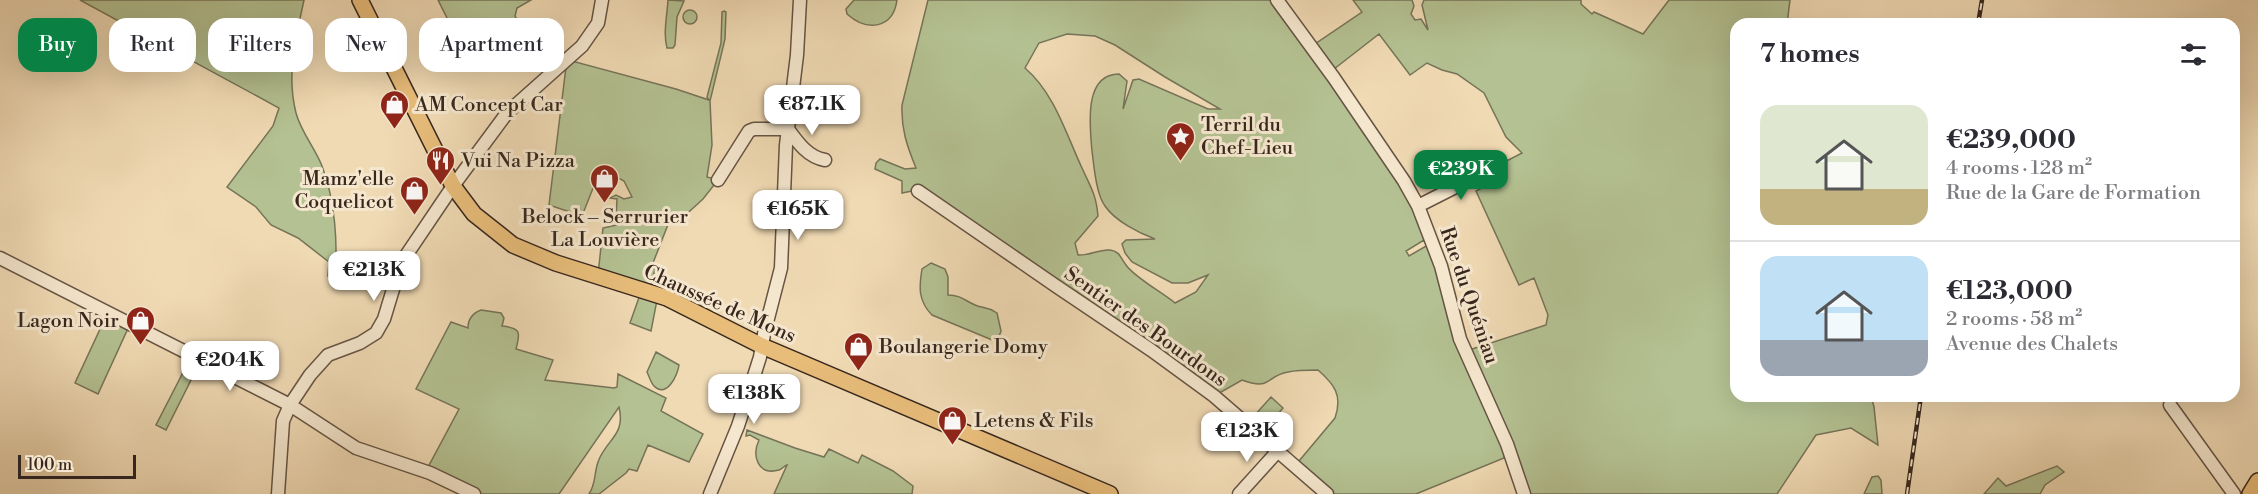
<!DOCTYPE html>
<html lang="en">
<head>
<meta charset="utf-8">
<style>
	:root { --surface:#fff; --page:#f7f7f7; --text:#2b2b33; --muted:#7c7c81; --line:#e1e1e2; --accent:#0b8043 }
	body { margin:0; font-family:"Libre Bodoni",serif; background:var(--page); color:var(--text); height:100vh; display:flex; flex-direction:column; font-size:22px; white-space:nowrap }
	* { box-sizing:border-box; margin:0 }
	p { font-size:20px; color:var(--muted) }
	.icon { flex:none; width:33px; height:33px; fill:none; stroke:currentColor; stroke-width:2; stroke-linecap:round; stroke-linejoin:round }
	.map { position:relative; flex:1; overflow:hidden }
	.side { position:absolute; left:1730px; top:18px; width:510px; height:384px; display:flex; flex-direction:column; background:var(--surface); border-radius:18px; box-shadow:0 6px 24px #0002 }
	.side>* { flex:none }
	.hud { position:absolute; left:18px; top:18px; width:570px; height:54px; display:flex; gap:12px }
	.scale { position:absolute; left:18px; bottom:15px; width:118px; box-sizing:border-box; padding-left:6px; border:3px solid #38271e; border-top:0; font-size:16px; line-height:21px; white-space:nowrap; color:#38271e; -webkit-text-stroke:4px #f5e7ce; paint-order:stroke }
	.price { position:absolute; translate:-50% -51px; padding:0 14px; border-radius:12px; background:#fff; color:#222; font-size:20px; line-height:39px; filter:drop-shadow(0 2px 3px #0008) }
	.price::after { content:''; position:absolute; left:50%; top:36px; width:18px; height:14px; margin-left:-9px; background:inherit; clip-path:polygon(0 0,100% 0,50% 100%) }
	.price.on { background:var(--accent); color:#fff }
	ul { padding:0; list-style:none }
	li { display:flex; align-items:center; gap:18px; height:150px; padding:0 30px }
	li+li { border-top:2px solid var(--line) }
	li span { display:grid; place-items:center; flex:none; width:168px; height:120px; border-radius:18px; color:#555 }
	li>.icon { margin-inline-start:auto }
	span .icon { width:72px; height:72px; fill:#fffc; stroke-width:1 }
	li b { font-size:26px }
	h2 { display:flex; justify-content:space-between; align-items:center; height:72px; padding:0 30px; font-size:26px }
	.pill { padding:0 21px; border-radius:18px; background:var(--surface); box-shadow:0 6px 24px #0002; font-size:21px; line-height:54px }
	.pill.on { background:var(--accent); color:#fff }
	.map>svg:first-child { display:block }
</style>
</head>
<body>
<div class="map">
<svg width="2258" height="494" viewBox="0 0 2258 494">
	<rect width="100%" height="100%" fill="#f0dab4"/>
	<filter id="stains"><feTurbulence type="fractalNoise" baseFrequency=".00333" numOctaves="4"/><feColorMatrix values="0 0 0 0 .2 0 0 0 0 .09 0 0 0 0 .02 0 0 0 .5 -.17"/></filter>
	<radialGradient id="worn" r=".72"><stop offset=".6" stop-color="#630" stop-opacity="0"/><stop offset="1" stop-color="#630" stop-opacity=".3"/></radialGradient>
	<path fill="#b4c192" stroke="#767458" stroke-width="1.5" fill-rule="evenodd" d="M80,0h224c-8,38 -18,74 -8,113 5,19 19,35 26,53 13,34 16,77 13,113l-7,-3 1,-14 -31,-24 -27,-13 -15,-18 -29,-20 46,-61 6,-18z
		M438,0h93l-14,8 -2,8 4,7 -33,17 -18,20z
		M668,0l16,1 -7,16 -2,28 -2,3h-6c-4,-15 0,-31 1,-48z
		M854,0h43c-4,29 -30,32 -50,14l-1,-5z
		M928,0h343l140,192 55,159 80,-26 2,-10 -14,-37 -15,7 -43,-94 21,-11 -6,-11 31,-16 -16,-16 -22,-44 -27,-19 -15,-4 -15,-7 -17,12 -31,-41 -45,35 -19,-25 47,-32 -9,-12h59l2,6 -3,8 4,6 6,-1 7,11 -6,-25 2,-5h157v4l11,10 2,-2 49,22 26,-34h121l-3,24h-51v372h135l3,11 4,38 -27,-17 -35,7 -39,59h-253l-20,-42v6l-88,36h-89l-33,-27 41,-49c8,-23 -1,-34 -17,-48 -10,0 -21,0 -30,2 -23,4 -16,19 -46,8l-28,16 -302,-205 -10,2v-12l-27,-12 1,-6 4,-4 25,10 11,-1c-9,-22 -15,-39 -14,-63zM1067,34l28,2 20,9 50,32 55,32h-12l-69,-30 -6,1 -10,29 4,-28 -8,-7c-36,0 -29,53 -27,77 2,15 4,43 13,55 10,15 34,27 50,33l-29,1 -4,4 3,9 7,9 40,21h16l20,-8 -12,17 -21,11c-12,-10 -41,-26 -49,-38 -5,-6 -6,-14 -16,-15 -11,-1 -21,6 -32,5l-3,-12 23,-27c-2,-22 -7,-28 -16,-48 -16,-34 -27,-74 -57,-100l14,-25zM1424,240l4,5 -19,11 -3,-5z
		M683 17a7 7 0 1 1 14 0a7 7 0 1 1-14 0Z
		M724,11l2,1 -1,27 -15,62 2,44 -5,32 11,3 -15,19 -23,21 -3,-3 -8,5 -18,46 4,1 -5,22 8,4 -7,36 -21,-8 12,-34 -44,-14 5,-47 18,-4 -5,-6 1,-19 -7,-1 6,-3 8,4 8,-2 -8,-16 -23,-13 -19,48 -4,-2 2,-6 -6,-2 -1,7 -24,-8 17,-138 6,-6 104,28 33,11 -2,-3 14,-54 1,-31z
		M931,263l14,6 3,8v18c12,0 16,5 27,10 9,4 12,1 22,8l4,18 -4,11 -65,-27c-14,-14 -13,-28 -10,-46z
		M481,310l20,3 3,5 -2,8c18,2 19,5 14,23l37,11 -8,20 69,8 3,-1 1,-13 48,24 -5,13 42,23 -14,28 -41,-17 -11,26 -8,-2 -3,4 -27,21h-10c7,-10 5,-21 9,-32 8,-23 28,-26 21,-55l-60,87h-85l-48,-23 33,-62 -43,-20 35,-67 17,6c0,-9 5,-15 13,-18z
		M108,312l22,12 -32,70 -23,-11z
		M656,352l23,13c-1,9 -12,34 -25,21 -3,-3 -5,-10 -7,-14z
		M192,355l9,5 -35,70 -10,-5z
		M1271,397l12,11 -24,28 -13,-11z
		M747,430l48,18 29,9 5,-8 29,14 4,-8 31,16 20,15 -1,8h-138l13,-29c-3,1 -5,4 -8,5 -22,6 -27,-15 -20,-30l-9,-5 -4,1z
		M2057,466l7,6 -19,13 -5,9h-56l14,-16 8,8z
		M1878,476l3,4 1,14h-18l8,-17z"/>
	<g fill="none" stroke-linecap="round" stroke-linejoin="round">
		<defs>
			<path id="minor" d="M1277,0l57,78 70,103 14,25 23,60 19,73 47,105 17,50
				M788,129c10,14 20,28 37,31
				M718,180l31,-49 5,-2h34
				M918,191l138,95 95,64 63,46 113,98
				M1418,206l73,-37
				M0,258l290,147 66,43 74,25 44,21
				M2170,405l64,89
				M278,494l5,-73 7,-16 20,-30 18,-20 32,-12 16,-10 8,-14 17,-56 52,-77 54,-73 75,-67 16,-23 4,-23
				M710,494l28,-68 10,-31 12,-38 4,-23 17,-66 5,-123 11,-90 3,-55
				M1239,494l38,-42"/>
			<path id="major" d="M360,0l93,186 21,28 39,31 43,18 111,35 95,48 348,148
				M2250,494l8,-13"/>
		</defs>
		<use href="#minor" stroke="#665444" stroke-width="15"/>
		<use href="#major" stroke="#38271e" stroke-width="18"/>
		<use href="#minor" stroke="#f5e7ce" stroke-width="12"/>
		<use href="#major" stroke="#e8bd7a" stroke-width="15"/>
		<defs>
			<path id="rail" d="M1978,24l4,-24
				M1907,494l14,-98"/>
		</defs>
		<use href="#rail" stroke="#38271e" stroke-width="4.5"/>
		<use href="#rail" stroke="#f5e7ce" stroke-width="2" stroke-dasharray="7" stroke-linecap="butt"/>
	</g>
	<defs>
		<symbol id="shop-pin" viewBox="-11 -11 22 30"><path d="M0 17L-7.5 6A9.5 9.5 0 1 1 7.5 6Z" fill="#8f2418" stroke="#f5e7ce"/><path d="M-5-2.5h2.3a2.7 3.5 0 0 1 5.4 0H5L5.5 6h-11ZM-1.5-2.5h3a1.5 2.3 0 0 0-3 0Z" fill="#fff"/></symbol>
		<symbol id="sight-pin" viewBox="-11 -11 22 30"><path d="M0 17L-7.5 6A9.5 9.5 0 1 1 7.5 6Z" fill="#8f2418" stroke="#f5e7ce"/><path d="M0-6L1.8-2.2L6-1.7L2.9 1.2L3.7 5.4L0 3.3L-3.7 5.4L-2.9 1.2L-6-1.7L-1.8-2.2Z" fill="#fff"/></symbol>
		<symbol id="restaurant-pin" viewBox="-11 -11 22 30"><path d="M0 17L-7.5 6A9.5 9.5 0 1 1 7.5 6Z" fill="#8f2418" stroke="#f5e7ce"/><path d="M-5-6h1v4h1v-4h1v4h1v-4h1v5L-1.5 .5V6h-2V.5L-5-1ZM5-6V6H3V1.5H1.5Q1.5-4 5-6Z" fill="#fff"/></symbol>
	</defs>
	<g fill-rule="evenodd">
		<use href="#shop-pin" x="378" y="88" width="33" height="45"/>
		<use href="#sight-pin" x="1164" y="120" width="33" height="45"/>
		<use href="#restaurant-pin" x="424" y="144" width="33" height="45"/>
		<use href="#shop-pin" x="588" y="162" width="33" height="45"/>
		<use href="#shop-pin" x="398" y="174" width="33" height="45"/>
		<use href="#shop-pin" x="124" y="304" width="33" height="45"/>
		<use href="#shop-pin" x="842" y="330" width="33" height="45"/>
		<use href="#shop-pin" x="936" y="404" width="33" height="45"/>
	</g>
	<g text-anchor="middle" stroke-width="6" stroke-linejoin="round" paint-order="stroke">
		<g font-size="20" fill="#38271e" stroke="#f5e7ce" text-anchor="start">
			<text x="415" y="111">AM Concept Car</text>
			<text x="1201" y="131">Terril du<tspan x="1201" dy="23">Chef-Lieu</tspan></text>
			<text x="461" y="167">Vui Na Pizza</text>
			<text x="394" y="185" text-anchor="end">Mamz'elle<tspan x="394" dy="23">Coquelicot</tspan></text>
			<text x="605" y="223" text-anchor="middle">Belock – Serrurier<tspan x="605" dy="23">La Louvière</tspan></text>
			<text x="119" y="327" text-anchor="end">Lagon Noir</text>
			<text x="879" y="353">Boulangerie Domy</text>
			<text x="974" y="427">Letens &amp; Fils</text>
		</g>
		<g font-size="20" fill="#38271e" stroke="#f5e7ce">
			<text transform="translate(1470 295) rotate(71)" y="7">Rue du Quéniau</text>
			<text transform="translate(720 303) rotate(24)" y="7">Chaussée de Mons</text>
			<text transform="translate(1146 326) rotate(35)" y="7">Sentier des Bourdons</text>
		</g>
	</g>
	<rect width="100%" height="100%" filter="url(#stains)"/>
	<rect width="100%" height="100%" fill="url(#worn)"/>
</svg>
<div class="scale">100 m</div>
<b class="price" style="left:812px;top:136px">€87.1K</b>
<b class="price on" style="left:1461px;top:201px">€239K</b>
<b class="price" style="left:798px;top:241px">€165K</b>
<b class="price" style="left:374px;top:302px">€213K</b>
<b class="price" style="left:230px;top:392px">€204K</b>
<b class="price" style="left:754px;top:425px">€138K</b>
<b class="price" style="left:1247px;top:463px">€123K</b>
<div class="hud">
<a class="pill on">Buy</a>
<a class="pill">Rent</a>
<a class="pill">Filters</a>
<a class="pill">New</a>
<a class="pill">Apartment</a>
</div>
<section class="side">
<h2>7 homes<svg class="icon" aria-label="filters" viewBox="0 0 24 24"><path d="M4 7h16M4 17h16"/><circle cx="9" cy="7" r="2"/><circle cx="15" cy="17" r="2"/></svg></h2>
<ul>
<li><span style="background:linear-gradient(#dfe7d0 70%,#c2b280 0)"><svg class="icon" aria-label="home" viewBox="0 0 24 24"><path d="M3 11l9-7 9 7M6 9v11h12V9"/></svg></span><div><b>€239,000</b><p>4 rooms · 128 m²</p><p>Rue de la Gare de Formation</p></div></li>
<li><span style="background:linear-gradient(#bfe0f5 70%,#9aa5b1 0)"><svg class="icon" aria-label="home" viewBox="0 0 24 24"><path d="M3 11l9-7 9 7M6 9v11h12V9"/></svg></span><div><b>€123,000</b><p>2 rooms · 58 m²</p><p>Avenue des Chalets</p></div></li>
</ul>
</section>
</div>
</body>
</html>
